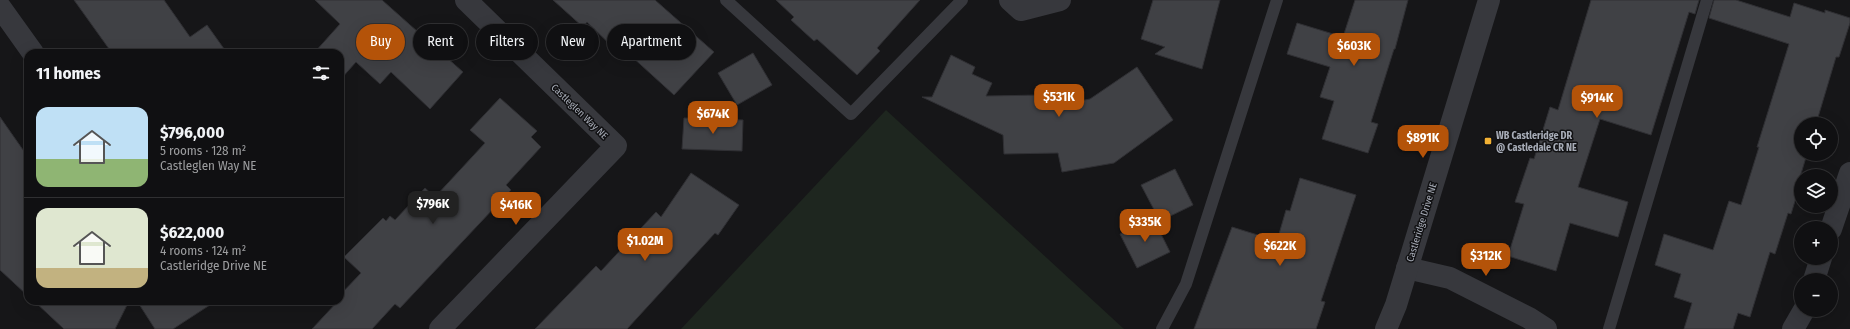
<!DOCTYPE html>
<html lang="en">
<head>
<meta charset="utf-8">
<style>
	:root { --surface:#101012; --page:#19191b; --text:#f1f3f6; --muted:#9c9d9f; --line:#303032; --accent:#b45309 }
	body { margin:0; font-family:"Fira Sans Condensed",sans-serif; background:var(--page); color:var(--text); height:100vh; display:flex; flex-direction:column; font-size:15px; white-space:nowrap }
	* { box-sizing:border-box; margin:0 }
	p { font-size:13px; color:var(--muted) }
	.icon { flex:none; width:22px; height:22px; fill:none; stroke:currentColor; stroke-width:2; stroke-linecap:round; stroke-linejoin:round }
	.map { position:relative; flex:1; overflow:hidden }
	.side { position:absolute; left:24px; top:49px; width:320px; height:256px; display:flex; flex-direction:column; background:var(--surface); border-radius:12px; box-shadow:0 4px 16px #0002,0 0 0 1px var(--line) }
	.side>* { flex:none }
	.banner { position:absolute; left:356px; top:24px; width:380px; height:36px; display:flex; gap:8px }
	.tools { position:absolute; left:1794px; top:117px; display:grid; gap:8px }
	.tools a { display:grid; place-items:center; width:44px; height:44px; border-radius:50%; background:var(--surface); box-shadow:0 4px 16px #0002,0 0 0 1px var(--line); font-size:20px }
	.price { position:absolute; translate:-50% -34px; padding:0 9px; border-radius:8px; background:var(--accent); color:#fff; font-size:13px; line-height:26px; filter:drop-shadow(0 1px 2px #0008) }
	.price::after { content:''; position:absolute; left:50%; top:24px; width:12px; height:9px; margin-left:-6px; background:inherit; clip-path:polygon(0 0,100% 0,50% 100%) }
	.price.selected { background:#222; color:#fff }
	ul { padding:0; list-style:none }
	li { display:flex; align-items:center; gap:12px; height:100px; padding:0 12px }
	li+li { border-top:1px solid var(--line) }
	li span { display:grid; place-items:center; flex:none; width:112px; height:80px; border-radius:12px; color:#555 }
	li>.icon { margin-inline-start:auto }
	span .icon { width:48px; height:48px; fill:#fffc; stroke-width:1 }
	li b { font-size:17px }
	h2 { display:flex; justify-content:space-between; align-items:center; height:48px; padding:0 12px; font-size:17px }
	.chip { padding:0 14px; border-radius:18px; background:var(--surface); box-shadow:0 4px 16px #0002,0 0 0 1px var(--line); font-size:14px; line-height:36px }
	.chip.selected { background:var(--accent); color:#fff }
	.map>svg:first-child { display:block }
</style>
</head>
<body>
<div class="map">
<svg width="1850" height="329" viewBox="0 0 1850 329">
	<rect width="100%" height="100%" fill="#161618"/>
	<path fill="#1e261f" d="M886,110l238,219h-443z"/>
	<path fill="#404145" stroke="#303034" d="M74,0h90l26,37 17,-12 20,28h-115z
		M315,0h67l81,72 -33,37 -39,-37 -11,12 -24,-22 -16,18v-27h-26l26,-29z
		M553,0h102l59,52 -40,43 -44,-40 -4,5 -39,-38 -4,5z
		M776,0h144l-43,48 3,3 -23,24 -40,-36 -3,2 -23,-21 3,-3z
		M1153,0h67l-18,69 -47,-15 10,-7 -24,-8z
		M1355,0h53l-13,49h-1l-23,73 7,2 -10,29 -46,-14 12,-38 -14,-4 10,-30 -43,-13 10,-31 46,14z
		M1591,0h108l-4,14 -6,-2 -38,123 -51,-16 -22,68 50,15 -10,35 -48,-14 -14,48 -48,-15 16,-52 -9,-2 15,-44 4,1 16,-52 8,3z
		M1714,0h22l54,17 4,-14 31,10v-3l25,8v5l-11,34h-3l-20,67h-15v30h6l-10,33 2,1 -8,26 -3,-1 -13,41 -5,-2 -20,65 -12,-4 -5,16h-49l8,-26 -18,-6 7,-23 -26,-9 9,-31 49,16 16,-49 12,4 18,-58h-2l32,-103 -80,-26z
		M753,53l19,32 -35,20 -19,-32z
		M951,55l24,12 -3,7 20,9 -6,13 56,-1v13l48,-9 47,-32 36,53 -59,43 -52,9 -4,-19 -54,1 -1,-19 -81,-38h10z
		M500,98l37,33 -6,6 10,10 -35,38 5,5 -111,118 -5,-4 -23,25h-60l26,-28h2v-6l21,-22 -17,-16 39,-39 3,3 4,-5 5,4 30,-32 10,9 50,-54 -15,-13z
		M0,117l28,40v139l-28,-26z
		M684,118l59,2 -1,31 -60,-2z
		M1175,169l18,36 -33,16 -19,-36z
		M691,173l48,32 -21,30 -3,-2 -88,96h-92l61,-63 5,5 55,-59 5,5z
		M1300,178l56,17 -35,106 4,1 -9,27h-122l38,-102 45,14 9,-31 4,1z
		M1153,218l17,34 -33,16 -17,-34z
		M34,301h95l-14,28h-51z
		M137,301h79l-43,28h-18z"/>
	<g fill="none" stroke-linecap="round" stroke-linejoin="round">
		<path stroke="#37383d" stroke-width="12" d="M726,0l125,114 111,-114
			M1162,329l24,-45 91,-284
			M1609,329l98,-329"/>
		<path stroke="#37383d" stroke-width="22" d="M1010,0l11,10 39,-10
			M0,7l33,46
			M1831,229l19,-56
			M1407,268l43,10 79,40 17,11
			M1814,280l7,-22
			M440,329l176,-183 -150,-146
			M1793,329l11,-19"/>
		<path stroke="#37383d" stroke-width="22" d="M1386,329l10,-24 93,-305"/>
	</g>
	<rect fill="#f2b134" stroke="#111113" stroke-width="1.5" x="1484" y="137" width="8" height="8" rx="2"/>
	<g text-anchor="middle" stroke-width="3" stroke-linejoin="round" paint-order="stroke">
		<g font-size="10" fill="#a8adb8" stroke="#111113">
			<text transform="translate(580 111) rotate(44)" y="4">Castleglen Way NE</text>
			<text transform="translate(1421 222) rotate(-73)" y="4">Castleridge Drive NE</text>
		</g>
		<g font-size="10" font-weight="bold" fill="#a8adb8" stroke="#111113" text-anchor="start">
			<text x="1496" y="139">WB Castleridge DR<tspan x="1496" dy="12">@ Castledale CR NE</tspan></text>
		</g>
	</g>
</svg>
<div class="tools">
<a><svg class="icon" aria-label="locate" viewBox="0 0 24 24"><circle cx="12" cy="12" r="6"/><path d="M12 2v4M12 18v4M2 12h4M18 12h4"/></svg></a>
<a><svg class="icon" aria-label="layers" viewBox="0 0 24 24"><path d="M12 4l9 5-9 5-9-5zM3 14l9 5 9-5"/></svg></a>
<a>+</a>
<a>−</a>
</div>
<b class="price" style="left:1354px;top:67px">$603K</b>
<b class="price" style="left:1059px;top:118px">$531K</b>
<b class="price" style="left:1597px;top:119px">$914K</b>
<b class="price" style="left:713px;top:135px">$674K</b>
<b class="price" style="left:1423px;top:159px">$891K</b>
<b class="price selected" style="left:433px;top:225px">$796K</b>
<b class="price" style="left:516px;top:226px">$416K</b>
<b class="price" style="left:1145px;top:243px">$335K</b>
<b class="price" style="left:645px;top:262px">$1.02M</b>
<b class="price" style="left:1280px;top:267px">$622K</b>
<b class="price" style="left:1486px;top:277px">$312K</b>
<div class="banner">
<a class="chip selected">Buy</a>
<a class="chip">Rent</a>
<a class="chip">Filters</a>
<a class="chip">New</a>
<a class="chip">Apartment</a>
</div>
<section class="side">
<h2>11 homes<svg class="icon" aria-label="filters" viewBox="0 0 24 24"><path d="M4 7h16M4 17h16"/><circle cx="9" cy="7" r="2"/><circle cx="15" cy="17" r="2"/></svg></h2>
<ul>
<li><span style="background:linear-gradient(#bfe0f5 65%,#8fb573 0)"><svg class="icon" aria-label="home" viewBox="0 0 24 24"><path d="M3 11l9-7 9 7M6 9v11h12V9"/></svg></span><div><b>$796,000</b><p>5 rooms · 128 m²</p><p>Castleglen Way NE</p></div></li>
<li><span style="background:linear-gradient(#dfe7d0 75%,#c2b280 0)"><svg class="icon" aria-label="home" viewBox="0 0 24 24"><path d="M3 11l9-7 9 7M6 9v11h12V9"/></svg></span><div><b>$622,000</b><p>4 rooms · 124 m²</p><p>Castleridge Drive NE</p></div></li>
</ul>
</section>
</div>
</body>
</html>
